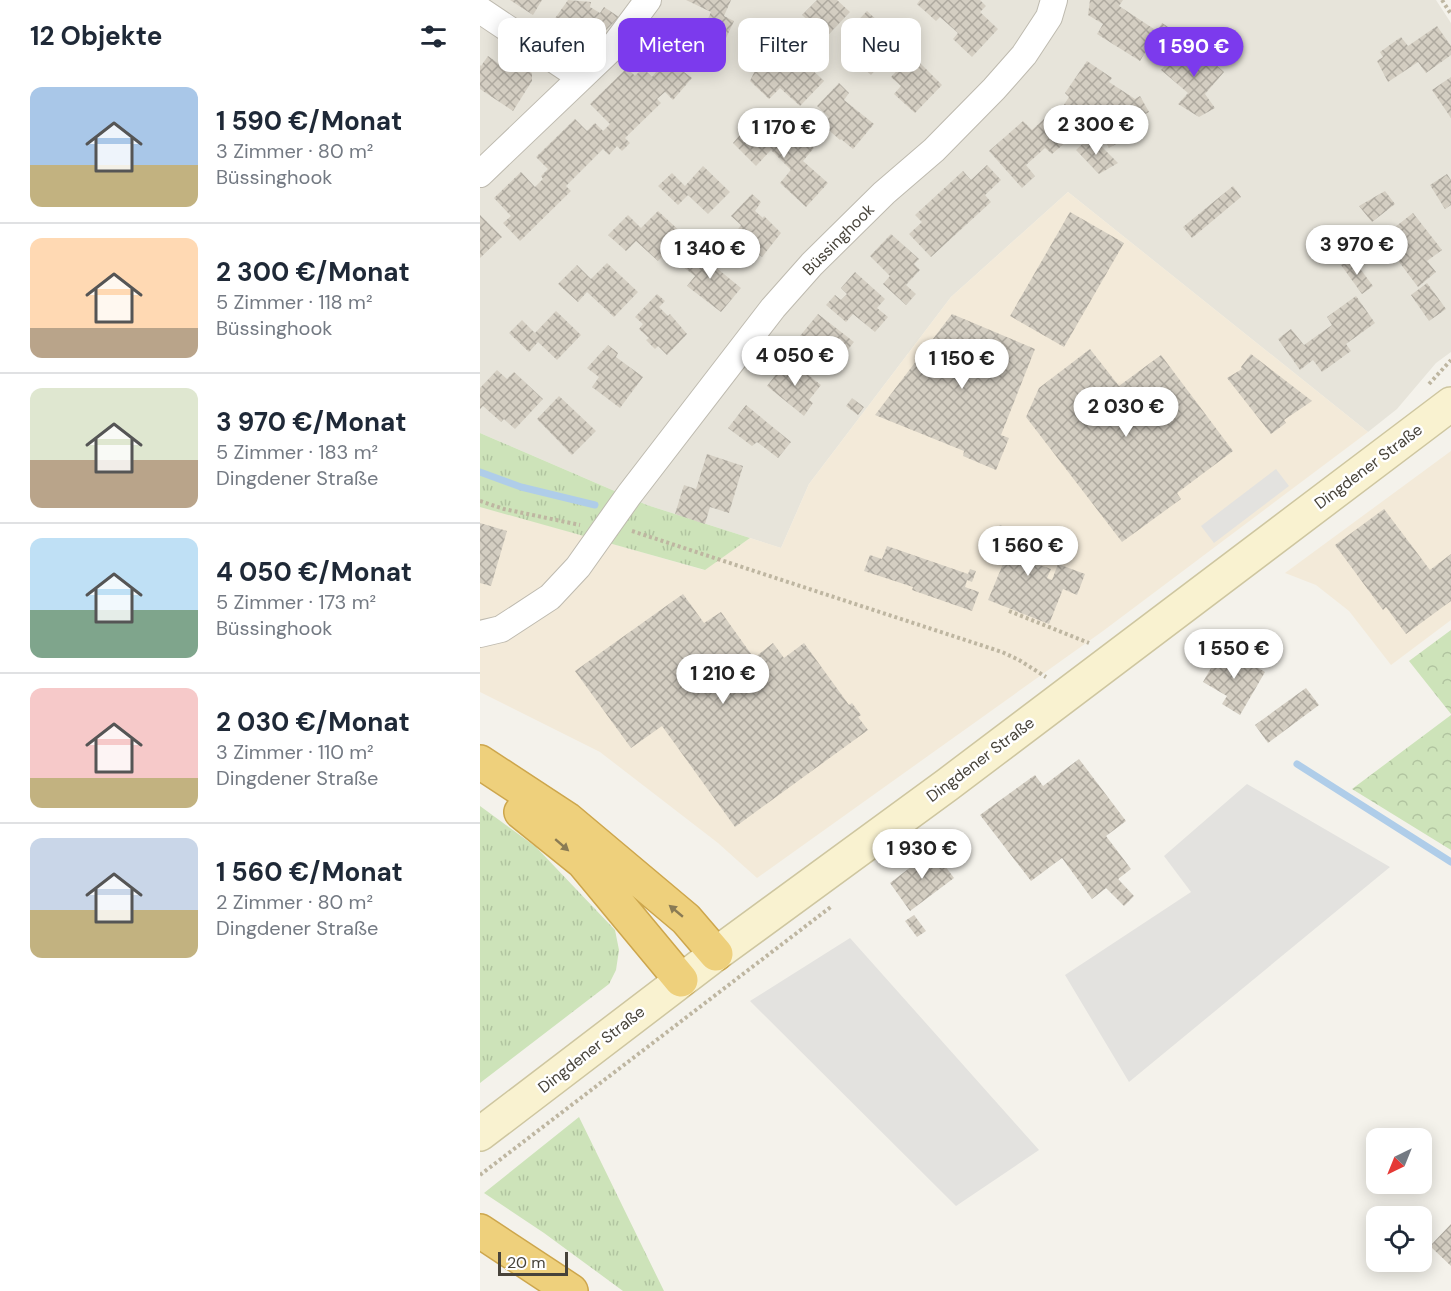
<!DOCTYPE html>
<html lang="de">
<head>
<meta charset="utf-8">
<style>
	:root { --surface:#fff; --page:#f2f2f3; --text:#1f2937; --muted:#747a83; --line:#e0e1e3; --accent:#7c3aed }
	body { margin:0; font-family:"DM Sans",sans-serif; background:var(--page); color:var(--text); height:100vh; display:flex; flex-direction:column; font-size:22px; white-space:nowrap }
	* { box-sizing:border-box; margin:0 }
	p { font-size:20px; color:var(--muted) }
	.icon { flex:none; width:33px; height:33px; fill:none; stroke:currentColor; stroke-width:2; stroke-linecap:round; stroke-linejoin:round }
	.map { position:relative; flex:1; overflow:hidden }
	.sheet { display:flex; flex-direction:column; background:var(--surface); width:480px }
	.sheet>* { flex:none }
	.top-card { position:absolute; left:18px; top:18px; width:570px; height:54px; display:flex; gap:12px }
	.needle { width:39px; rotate:223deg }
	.fabs { position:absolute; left:886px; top:1128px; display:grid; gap:12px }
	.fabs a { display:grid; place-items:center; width:66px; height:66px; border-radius:12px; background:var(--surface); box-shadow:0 3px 15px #0003; font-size:30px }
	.scale { position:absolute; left:18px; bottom:15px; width:70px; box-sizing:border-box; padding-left:6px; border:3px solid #47433a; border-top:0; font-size:16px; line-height:21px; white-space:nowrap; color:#47433a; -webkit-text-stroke:4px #fff; paint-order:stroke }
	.price { position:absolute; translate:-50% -51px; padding:0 14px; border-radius:21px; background:#fff; color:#222; font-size:20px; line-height:39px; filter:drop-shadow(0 2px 3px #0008) }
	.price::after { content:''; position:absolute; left:50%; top:36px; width:18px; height:14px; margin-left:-9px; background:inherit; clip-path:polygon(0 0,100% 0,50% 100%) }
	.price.selected { background:var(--accent); color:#fff }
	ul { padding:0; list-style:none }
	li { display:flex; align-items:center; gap:18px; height:150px; padding:0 30px }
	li+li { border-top:2px solid var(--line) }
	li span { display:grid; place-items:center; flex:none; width:168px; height:120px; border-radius:12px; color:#555 }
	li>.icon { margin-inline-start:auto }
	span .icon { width:72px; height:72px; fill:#fffc; stroke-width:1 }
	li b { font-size:26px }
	h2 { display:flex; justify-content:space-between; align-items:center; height:72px; padding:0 30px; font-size:26px }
	.chip { padding:0 21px; border-radius:12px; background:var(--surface); box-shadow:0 3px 15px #0003; font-size:21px; line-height:54px }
	.chip.selected { background:var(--accent); color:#fff }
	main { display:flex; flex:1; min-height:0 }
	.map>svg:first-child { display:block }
</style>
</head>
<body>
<main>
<section class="sheet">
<h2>12 Objekte<svg class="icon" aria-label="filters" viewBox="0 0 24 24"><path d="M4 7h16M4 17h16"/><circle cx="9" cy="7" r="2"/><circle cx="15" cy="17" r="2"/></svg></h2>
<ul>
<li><span style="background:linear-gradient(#a9c7e8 65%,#c2b280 0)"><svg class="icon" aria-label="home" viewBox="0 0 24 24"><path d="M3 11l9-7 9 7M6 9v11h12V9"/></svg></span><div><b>1 590 €/Monat</b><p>3 Zimmer · 80 m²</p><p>Büssinghook</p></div></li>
<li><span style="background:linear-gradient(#ffd9b3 75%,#b9a48a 0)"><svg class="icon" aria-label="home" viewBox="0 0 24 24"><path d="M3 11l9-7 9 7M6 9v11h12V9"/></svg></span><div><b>2 300 €/Monat</b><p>5 Zimmer · 118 m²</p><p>Büssinghook</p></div></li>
<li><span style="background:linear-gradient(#dfe7d0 60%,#b9a48a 0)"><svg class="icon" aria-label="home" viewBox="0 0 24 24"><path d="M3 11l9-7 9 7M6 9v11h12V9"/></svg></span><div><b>3 970 €/Monat</b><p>5 Zimmer · 183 m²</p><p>Dingdener Straße</p></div></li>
<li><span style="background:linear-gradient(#bfe0f5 60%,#7fa58c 0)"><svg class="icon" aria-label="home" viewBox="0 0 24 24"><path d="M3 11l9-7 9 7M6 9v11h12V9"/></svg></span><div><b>4 050 €/Monat</b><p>5 Zimmer · 173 m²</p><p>Büssinghook</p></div></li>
<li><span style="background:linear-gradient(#f6c9c9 75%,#c2b280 0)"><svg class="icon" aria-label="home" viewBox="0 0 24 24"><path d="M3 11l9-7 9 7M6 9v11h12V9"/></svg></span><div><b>2 030 €/Monat</b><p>3 Zimmer · 110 m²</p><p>Dingdener Straße</p></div></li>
<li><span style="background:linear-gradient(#c9d6e8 60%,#c2b280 0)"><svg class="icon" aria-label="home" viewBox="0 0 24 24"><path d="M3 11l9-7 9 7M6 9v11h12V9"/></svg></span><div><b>1 560 €/Monat</b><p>2 Zimmer · 80 m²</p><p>Dingdener Straße</p></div></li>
</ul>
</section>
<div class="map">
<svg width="971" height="1291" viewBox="0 0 971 1291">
	<defs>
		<pattern id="grass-tufts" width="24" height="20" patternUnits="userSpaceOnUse" patternTransform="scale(1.5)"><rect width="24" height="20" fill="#cde3b9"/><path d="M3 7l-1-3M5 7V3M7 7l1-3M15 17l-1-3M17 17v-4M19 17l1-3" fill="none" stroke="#b1c4a0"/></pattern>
		<pattern id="forest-crowns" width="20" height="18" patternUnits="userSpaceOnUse" patternTransform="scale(1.5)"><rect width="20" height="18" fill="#cde3b9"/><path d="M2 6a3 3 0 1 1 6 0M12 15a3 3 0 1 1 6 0" fill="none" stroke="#b1c4a0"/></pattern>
		<pattern id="building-cross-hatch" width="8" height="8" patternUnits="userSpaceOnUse" patternTransform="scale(1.5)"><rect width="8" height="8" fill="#d4cec2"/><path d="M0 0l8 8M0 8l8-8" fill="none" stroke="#aea99f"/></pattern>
	</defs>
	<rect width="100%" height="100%" fill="#f4f2eb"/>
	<path fill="#e7e4da" d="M0,0h956l15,23v329l-15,11 -39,46 -29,23 -300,-240 -117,105 -142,187 -28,64 -134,-43 -167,-72z"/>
	<path fill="#f3ead9" d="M588,192l300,240 -265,199 -346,247 -39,-35 -118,-91 -120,-60v-186l224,64 46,-32 31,10 28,-64 142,-187z
		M971,451v169l-60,45 -42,-54 -33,-26 -31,-12z"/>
	<path fill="url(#grass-tufts)" d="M0,433l167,72 103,33 -45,32 -225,-63z
		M0,806l56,41 79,83 4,20 -3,20 -7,14 -129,99z
		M99,1117l85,174h-41l-79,-58 -60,-40z"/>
	<path fill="url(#forest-crowns)" d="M971,630v84l-42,-53z
		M971,715v135l-99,-61z"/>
	<path fill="#e3e2df" d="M796,469l13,17 -75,57 -13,-17z
		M767,784l143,83 -261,215 -64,-107 126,-83 -27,-36z
		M370,938l189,212 -83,56 -206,-205z"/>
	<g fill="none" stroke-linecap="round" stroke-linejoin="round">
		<path stroke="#afcde9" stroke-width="7" d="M0,472l41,15 74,18
			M817,764l154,98"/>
	</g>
	<path fill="url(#building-cross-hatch)" d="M30,0h32l-9,15z
		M88,0l23,2 -1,5 10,6 4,-6 15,10 -22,22 -9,-6 -7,10 -10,-6 -1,3 -19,-16z
		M206,0h45l-7,16 10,5 -8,17 -21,-13 6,-13z
		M337,0h20l13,12 -22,23h-4l-22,-20z
		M440,0h60l6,6 -6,6 18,17 -26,28 -19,-18 5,-6 -18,-16 -4,4 -19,-17z
		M610,0h33l-4,6 38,25 5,-8 17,11 -14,16 -13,-9 -12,20 -43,-27 6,-10 -15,-9z
		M387,11l13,12 -5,5 21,20 -25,27 -23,-20 9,-10 -11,-12z
		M196,22l26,21 1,6 -19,23 8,6 -19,22 -8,-8 -8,7 4,4 -36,35 5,5 -8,8 -5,-5 -8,9 -6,-6 -37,37 5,5 -51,50 -17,-18 8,-7 -17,-18 27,-26 14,15 8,-8 -2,-3 7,-7 -12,-12 39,-38 12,12 8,-8 8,8 7,-7 -20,-20 37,-36 8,8 8,-8 9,9 12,-15 -13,-10 9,-11v-5l3,-4h5z
		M957,26l14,20v9l-25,18 -8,-11 -30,20 -11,-21 6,-4 -3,-5 21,-15 7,9z
		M708,40l36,32 -19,22 10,14 -16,9 -21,-13 10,-11 -27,-23z
		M314,53l30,28 -24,25 -20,-18 -11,11 -19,-18 11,-23 16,14z
		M432,55l30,30 -27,28 -21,-19 7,-8 -10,-9z
		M8,56l11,8 2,-3 14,9 7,-3 10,6v8l-19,30 -33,-22v-24l1,1z
		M607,61l25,17 -3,4 26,17 5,-3 9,16 -9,5 6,10 -37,21 -15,-26 3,-1 -9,-6 -9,13 -21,-14 11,-17 -4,-4z
		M971,77v41l-19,-28z
		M359,83l10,10 -5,7 30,24 -21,25 -12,-10 -1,1 -17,-15 6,-8 -12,-11z
		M274,119l23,23 14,-15 23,21 -11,13 25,22 -22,24 -26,-24 11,-13 -20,-20 -15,16 -23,-23z
		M564,119l22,23 -14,12 -7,-6 -19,17 9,11 -13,12 -33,-37 34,-30 9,9z
		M611,136l27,27 -19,11 -23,-24z
		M507,165l14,15 -16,15 6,7 -60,55 -22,-23 13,-12 -7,-7 48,-44 8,9z
		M223,166l27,26 -22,22 -20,-19 -10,10 -20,-19 14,-13 13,13z
		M967,174l4,6v25l-6,4 -15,-24z
		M753,186l8,11 -49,41 -9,-11z
		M905,191l10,13 -23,18 -13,-16z
		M272,194l9,8 -6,9 8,7 1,-2 17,17 -19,24 -28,-22 7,-10 -10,-9z
		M178,211l25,23 -25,27 -22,-20 -10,10 -18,-16 20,-20 13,13z
		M590,212l54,31 -60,104 -54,-31z
		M933,213l29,37 -15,11 9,11 -18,15 -37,-49z
		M0,215l22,22 -22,21z
		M411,234l28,25 -5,5 6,6 -14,15 10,9 -10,11 -23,-21 7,-8 -20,-20z
		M224,244l11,9 -7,8 33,27 -20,24 -34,-26 8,-10 -12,-9z
		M872,258l21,28 -11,8 -21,-29z
		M127,263l31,29 -24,25 -27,-25 -9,10 -20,-18 19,-19 14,14z
		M375,272l30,27 -8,9 11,9 -13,15 -22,-18 -7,8 -20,-17 9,-10 6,5 6,-6 -6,-6z
		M947,283l19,26 -17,12 -18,-26z
		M177,294l8,7 -6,6 9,9 2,-2 17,20 -20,21 -9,-9 -3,3 -9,-9 3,-2 -10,-9 4,-5 -8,-7z
		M876,296l19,27 -29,21 5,7 -29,21 -9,-12 -13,10 -22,-31 13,-10 13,16 28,-20 -5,-8z
		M76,311l25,24 -24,25 -19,-18 -9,10 -20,-19 13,-13 13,13z
		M338,314l36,28 -21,26 -16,-12 -6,7 -20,-16z
		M472,314l83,35 -34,86 8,3 -13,32 -33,-14 1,-5 -89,-36z
		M128,345l10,8 -2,4 27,20 -23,31 -28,-21 7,-10 -12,-9z
		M610,349l29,37 42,-31 72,96 -56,42 4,6 -59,43 -96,-125 13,-29z
		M771,354l61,47 -28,19 2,3 -15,11 -44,-56 15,-9 -1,-2z
		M308,359l33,26 -12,15 4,3 -9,13 -37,-30z
		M17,370l10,9 7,-7 29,27 -28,30 -11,-10 -3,3 -18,-16 -3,3v-21z
		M79,396l37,35 -24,24 -35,-36z
		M372,398l12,9 -6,8 -12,-9z
		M266,405l45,37 -13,16 -21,-16 -5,4 -24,-18z
		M227,454l36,12 -14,47 -19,-6 -5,17 -30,-10 9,-29 12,4z
		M904,509l46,61 21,-16v47l-45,33 -20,-27 -3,3 -48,-65z
		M0,523l27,8 -16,55 -11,-3z
		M520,525l46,19 -9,20 14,5 -4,9 5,2 6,-16 27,10 -8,21 -14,-6 -14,35 -61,-24 15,-36 -16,-7z
		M407,546l81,28 2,-5 6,2 -4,11 -5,-2 -2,7 14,5 -7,19 -60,-21 1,-3 -49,-16 6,-16 12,4z
		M203,594l21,29 17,-11 33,46 19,-15 11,15 20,-15 45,62 3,-2 9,12 -3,2 10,13 -133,97 -73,-101 -31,22 -56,-77z
		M743,647l42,25 -25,43 -18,-11 5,-8 -24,-14z
		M826,688l13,17 -51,38 -13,-18z
		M599,759l47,62 -20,15 25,33 -13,10 16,17 -10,10 -18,-18 -14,11 -30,-41 -31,23 -51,-66 55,-40 8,11z
		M453,850l21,28 -44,33 -20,-28z
		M434,915l12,16 -9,6 -12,-16z
		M971,1224v42l-21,-20z"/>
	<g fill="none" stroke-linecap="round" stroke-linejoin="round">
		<defs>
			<path id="street" d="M0,10l100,67
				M0,174l133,-127 35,-47
				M0,634l21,-5 49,-32 28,-30 51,-72 144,-187 39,-44 72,-71 50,-43 60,-61 30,-34 25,-38 5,-17"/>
			<path id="secondary" d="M0,1134l236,-180 231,-169 504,-381"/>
			<path id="highway" d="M0,762l87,57 119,100 30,35
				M41,812l62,50 98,118
				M0,1231l91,60"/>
		</defs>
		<use href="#street" stroke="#bebaaf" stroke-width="28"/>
		<use href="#secondary" stroke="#cec6a0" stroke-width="36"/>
		<use href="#highway" stroke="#cda64c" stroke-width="36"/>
		<path stroke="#beb6a1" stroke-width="4" stroke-dasharray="3 3" stroke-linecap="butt" d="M962,0l9,14
			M949,384l22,-24
			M0,501l24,8 76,16
			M152,531l370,121 17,8 27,17
			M529,611l80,32
			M0,1175l352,-269"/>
		<use href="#street" stroke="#fff" stroke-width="26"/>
		<use href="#secondary" stroke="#f9f2d0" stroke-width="33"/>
		<use href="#highway" stroke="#eed07c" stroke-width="33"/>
	</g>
	<defs><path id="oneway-solid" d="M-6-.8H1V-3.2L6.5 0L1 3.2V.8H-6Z" transform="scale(1.5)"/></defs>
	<g fill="#8a7b54">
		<use href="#oneway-solid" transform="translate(82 845) rotate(41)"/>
		<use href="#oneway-solid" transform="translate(196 911) rotate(-140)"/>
	</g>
	<g text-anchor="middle" stroke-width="5" stroke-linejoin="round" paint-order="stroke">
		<g font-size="16" fill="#47433a" stroke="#fff">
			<text transform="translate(358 239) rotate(-45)" y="6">Büssinghook</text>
			<text transform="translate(888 466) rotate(-37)" y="6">Dingdener Straße</text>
			<text transform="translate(500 759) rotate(-37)" y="6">Dingdener Straße</text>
			<text transform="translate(111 1049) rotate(-38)" y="6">Dingdener Straße</text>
		</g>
	</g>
</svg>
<div class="fabs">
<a><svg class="needle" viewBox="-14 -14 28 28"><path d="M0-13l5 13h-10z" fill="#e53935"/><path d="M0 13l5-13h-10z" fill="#747a83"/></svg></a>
<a><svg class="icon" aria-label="locate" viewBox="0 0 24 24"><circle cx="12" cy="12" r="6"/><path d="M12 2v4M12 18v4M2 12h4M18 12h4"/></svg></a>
</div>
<div class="scale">20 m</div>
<b class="price selected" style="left:714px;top:78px">1 590 €</b>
<b class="price" style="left:616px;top:156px">2 300 €</b>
<b class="price" style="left:304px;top:159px">1 170 €</b>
<b class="price" style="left:877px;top:276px">3 970 €</b>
<b class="price" style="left:230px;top:280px">1 340 €</b>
<b class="price" style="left:315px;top:387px">4 050 €</b>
<b class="price" style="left:482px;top:390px">1 150 €</b>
<b class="price" style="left:646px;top:438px">2 030 €</b>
<b class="price" style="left:548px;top:577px">1 560 €</b>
<b class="price" style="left:754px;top:680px">1 550 €</b>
<b class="price" style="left:243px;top:705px">1 210 €</b>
<b class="price" style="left:442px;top:880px">1 930 €</b>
<div class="top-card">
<a class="chip">Kaufen</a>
<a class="chip selected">Mieten</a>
<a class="chip">Filter</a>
<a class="chip">Neu</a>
</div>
</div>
</main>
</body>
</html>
